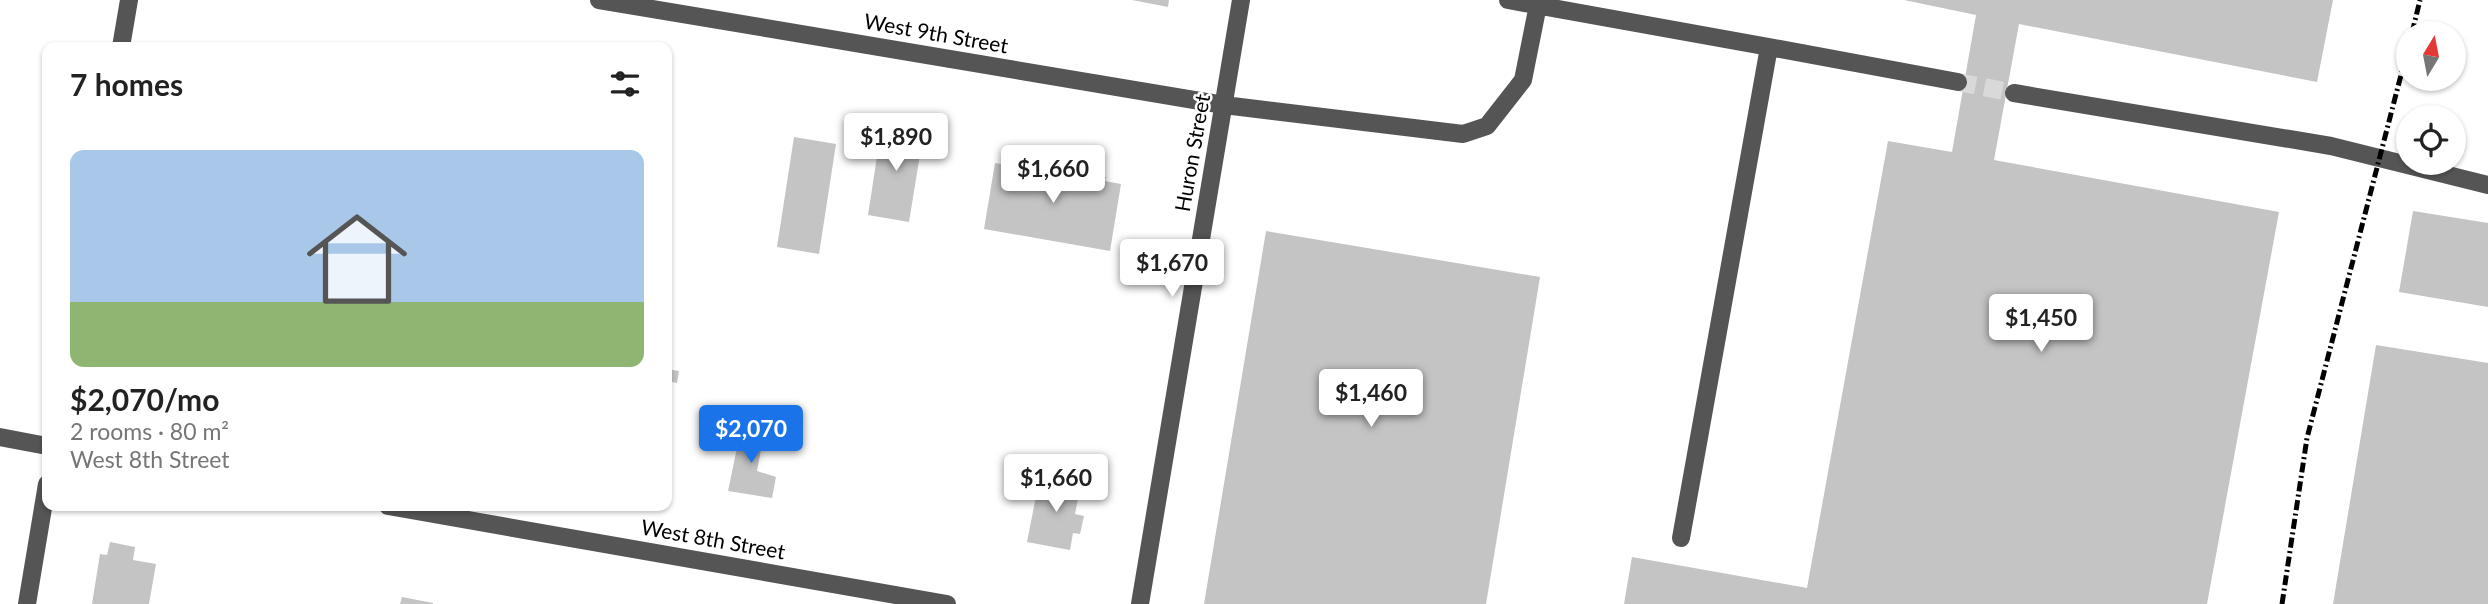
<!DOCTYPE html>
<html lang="en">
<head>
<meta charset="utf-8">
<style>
	:root { --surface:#fff; --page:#f2f2f2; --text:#222; --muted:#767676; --accent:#1a73e8 }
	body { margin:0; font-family:Lato,sans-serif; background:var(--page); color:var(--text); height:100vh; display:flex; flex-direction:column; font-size:26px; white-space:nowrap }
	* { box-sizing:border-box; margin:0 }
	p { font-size:23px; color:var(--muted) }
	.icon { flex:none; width:38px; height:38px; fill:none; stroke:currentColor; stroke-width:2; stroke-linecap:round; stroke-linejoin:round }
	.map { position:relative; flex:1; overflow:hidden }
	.sheet { position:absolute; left:42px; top:42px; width:630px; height:469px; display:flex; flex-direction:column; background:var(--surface); border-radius:14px; box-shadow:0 2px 5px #0004 }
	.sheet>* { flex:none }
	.needle { width:46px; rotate:10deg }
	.controls { position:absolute; left:2396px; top:21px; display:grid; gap:14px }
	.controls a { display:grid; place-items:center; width:70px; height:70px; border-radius:50%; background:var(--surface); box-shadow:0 2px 5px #0004; font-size:35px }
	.price { position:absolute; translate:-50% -60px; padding:0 16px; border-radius:7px; background:#fff; color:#222; font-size:23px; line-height:46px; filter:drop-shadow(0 2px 4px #0008) }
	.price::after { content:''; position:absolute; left:50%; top:42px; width:21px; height:16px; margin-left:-10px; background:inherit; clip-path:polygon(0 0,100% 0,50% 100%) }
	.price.selected { background:var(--accent); color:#fff }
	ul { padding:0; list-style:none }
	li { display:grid; align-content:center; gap:14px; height:371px; padding:0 28px }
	li span { display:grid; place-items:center; height:217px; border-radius:14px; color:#555 }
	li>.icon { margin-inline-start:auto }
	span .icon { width:126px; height:126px; fill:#fffc; stroke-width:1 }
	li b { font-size:30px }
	h2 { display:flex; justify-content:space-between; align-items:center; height:84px; padding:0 28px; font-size:30px }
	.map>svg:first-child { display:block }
</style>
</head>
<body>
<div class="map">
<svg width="2488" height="604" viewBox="0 0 2488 604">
	<rect width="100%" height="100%" fill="#fff"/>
	<path fill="#c4c4c4" d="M1132,0h37l-1,7z
		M1904,0h429l-16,82 -298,-58 -25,136 285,52 -72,392h-583l8,-47 175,31 81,-447 64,11 24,-137z
		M882,124l42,6 -15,92 -41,-7z
		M794,137l42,7 -17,110 -42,-7z
		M1013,162l93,15 -1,4 16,3 -11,67 -126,-22 11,-66 18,3z
		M2413,211l75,12v84l-89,-15z
		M1266,231l274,46 -54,327h-282z
		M2376,345l112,18v241h-155z
		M667,369l12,2 -2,12 -10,-2z
		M742,424l23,4 -8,43 19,6 -4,21 -44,-7z
		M1040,476l41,7 -6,31 9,2 -4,18 -7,-1 -3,17 -43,-8z
		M110,542l25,5 -2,13 23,4 -7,40h-57l8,-50 7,1z
		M402,597l31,6v1h-33z"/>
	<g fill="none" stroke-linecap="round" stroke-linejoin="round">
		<path stroke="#d9d9d9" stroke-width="18" stroke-dasharray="18 9" stroke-linecap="butt" d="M1958,82l56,11"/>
		<path stroke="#555" stroke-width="18" d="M599,0l625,105 239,29 24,-8 36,-46 15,-75
			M1508,0l261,47 -88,491
			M121,47l8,-47
			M1769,47l189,35
			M2014,93l317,53 157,39
			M0,437l47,9
			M388,506l559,98
			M27,604l20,-120
			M1140,604l101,-604"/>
		<path stroke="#000" stroke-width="5" stroke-dasharray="10 3.5 2 3.5" stroke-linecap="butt" d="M2412,33l8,-33
			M2282,604l25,-166 101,-390"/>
	</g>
	<g text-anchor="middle" stroke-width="5" stroke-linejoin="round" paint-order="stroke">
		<g font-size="21" fill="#000" stroke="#fff">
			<text transform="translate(936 34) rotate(10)" y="7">West 9th Street</text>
			<text transform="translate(1193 153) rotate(-80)" y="7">Huron Street</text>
			<text transform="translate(713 540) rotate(10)" y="7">West 8th Street</text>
		</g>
	</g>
</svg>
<div class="controls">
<a><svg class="needle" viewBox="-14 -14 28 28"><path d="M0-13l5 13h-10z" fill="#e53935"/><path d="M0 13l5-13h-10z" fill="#767676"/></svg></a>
<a><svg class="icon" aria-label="locate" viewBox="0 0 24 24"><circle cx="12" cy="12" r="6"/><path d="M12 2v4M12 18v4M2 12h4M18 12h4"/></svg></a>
</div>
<b class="price" style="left:896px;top:173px">$1,890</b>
<b class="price" style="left:1053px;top:205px">$1,660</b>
<b class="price" style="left:1172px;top:299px">$1,670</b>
<b class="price" style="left:2041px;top:354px">$1,450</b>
<b class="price" style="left:1371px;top:429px">$1,460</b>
<b class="price selected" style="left:751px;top:465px">$2,070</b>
<b class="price" style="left:1056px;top:514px">$1,660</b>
<section class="sheet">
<h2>7 homes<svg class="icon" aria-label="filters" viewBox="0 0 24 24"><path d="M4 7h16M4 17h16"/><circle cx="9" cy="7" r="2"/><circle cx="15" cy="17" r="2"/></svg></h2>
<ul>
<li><span style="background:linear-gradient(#a9c7e8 70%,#8fb573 0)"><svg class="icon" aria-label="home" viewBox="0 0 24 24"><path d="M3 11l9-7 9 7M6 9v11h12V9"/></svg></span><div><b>$2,070/mo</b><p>2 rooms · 80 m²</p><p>West 8th Street</p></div></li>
</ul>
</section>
</div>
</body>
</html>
